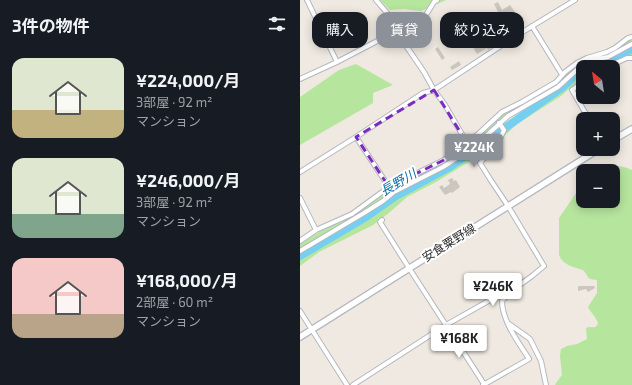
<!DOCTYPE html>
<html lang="ja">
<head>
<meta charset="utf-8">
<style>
	:root { --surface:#171b24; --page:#242831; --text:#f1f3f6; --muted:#9ea1a6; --accent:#8c9099 }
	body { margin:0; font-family:"Exo 2","Noto Sans JP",sans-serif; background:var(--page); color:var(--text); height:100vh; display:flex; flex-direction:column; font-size:15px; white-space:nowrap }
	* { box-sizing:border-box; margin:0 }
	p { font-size:13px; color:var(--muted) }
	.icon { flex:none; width:22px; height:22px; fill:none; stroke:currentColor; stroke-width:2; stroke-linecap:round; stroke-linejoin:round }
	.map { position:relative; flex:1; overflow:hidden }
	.side { display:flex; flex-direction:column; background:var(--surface); width:300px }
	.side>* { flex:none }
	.top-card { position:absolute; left:12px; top:12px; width:260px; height:36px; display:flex; gap:8px }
	.needle { width:26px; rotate:330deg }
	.controls { position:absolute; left:276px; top:60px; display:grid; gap:8px }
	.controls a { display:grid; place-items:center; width:44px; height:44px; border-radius:8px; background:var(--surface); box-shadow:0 2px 10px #0003; font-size:20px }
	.price { position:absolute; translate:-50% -34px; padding:0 9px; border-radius:4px; background:#fff; color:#222; font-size:13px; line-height:26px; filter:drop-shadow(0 1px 2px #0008) }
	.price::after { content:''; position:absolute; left:50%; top:24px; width:12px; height:9px; margin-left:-6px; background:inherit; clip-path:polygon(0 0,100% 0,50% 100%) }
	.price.active { background:var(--accent); color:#fff }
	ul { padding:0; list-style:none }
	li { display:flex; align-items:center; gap:12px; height:100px; padding:0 12px }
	li span { display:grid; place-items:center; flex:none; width:112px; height:80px; border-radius:12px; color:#555 }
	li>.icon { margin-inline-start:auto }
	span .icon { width:48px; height:48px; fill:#fffc; stroke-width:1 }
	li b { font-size:17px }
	h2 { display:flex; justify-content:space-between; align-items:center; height:48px; padding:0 12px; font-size:17px }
	.chip { padding:0 14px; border-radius:12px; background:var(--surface); box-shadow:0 2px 10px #0003; font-size:14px; line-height:36px }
	.chip.active { background:var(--accent); color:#fff }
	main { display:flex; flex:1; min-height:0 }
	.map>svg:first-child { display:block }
</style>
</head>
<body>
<main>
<section class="side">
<h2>3件の物件<svg class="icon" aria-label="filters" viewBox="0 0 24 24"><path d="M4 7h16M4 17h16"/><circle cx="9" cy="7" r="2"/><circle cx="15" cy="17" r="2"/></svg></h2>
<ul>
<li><span style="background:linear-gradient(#dfe7d0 65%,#c2b280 0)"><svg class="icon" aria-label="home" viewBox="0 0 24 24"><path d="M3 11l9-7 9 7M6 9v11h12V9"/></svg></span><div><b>¥224,000/月</b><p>3部屋 · 92 m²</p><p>マンション</p></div></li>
<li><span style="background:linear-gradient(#dfe7d0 70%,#7fa58c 0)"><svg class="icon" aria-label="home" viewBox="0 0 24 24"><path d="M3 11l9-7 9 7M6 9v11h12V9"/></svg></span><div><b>¥246,000/月</b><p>3部屋 · 92 m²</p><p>マンション</p></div></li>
<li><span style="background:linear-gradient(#f6c9c9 70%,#b9a48a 0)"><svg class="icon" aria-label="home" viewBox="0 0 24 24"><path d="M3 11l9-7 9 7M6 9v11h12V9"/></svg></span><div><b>¥168,000/月</b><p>2部屋 · 60 m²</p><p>マンション</p></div></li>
</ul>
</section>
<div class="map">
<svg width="332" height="385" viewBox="0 0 332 385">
	<rect width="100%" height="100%" fill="#efe9e1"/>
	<path fill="#b6e59e" d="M80,0h66l-25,11 -17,-2 -14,1z
		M332,38v4l-22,13 -20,5 -33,26 -49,29 -12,8 -6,8 -47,35 -50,25 -22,16 -71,42v-5l24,-15 24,-12 19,-13 39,-24 37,-17 33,-24 11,-12 15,-13 43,-23 12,-8 11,-12 8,-6z
		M332,49v7l-20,11h-20l33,-13z
		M56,64l37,21 -20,8v10l-73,42v-48l39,-27z
		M283,72v5l-22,19 -44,28 -24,23 -57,35 -29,15 -17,15 -17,13 -54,27 -19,14v-9l69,-39 27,-21 44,-23 20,-13 26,-17 26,-24 50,-31 12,-12z
		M303,166c10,0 20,-1 29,4v215h-77l1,-2 6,-8 -2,-19 1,-7 6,-3 10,-2 10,-5 -1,-10 2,-2c5,0 8,2 10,-4 -2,-6 -7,-10 -10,-16l9,-14v-13c-12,-1 -7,-3 -14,-10 -10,-3 -20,-5 -24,-15v-37l24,-35v18h30v-30h-22l1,-1z"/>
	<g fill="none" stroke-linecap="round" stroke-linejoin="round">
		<path stroke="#75cff0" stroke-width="8" d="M283,67l26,-7 23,-11
			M0,256l66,-39 30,-21 54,-29 113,-80 20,-20"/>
	</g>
	<path fill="#cbc7bf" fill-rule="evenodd" d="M198,2l4,8 8,-5 5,7 -1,1 9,12 -32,20 2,2 -5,3 -1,-2 -10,6 -12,-20 12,-7 -2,-3 9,-6 2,2 12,-8 -4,-8zM211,14l4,7 -12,7h-1l-4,-6z
		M156,36l3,5 -5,3 -3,-5z
		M138,47l7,11 -3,2 -7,-11z
		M159,61l2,4 -9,5 -2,-3z
		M152,178l2,3 2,-1 4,7 -8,6 -1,-1 -6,3 -6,-8 3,-2 2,3 6,-4 -2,-4z
		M278,286h16l1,2 -7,4 -2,-3 -8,2z"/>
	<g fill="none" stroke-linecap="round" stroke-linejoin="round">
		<defs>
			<path id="street" d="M7,0l30,62
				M76,0c8,10 18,18 20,31l28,41 10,18 11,15 22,38
				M232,26l29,47
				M307,67l20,-9h5
				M0,79l37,-17 67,-35 20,-9 10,-16 3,-2
				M283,82l-11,8 17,29
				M56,137l33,50
				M0,172l56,-35 67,-44 11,-3 82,-54 59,-36
				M0,198l16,32
				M82,220l-2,2 29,46 75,116
				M0,241l16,-11 36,-16 37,-27 55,-27 32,-24 26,-24 20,-10 34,-20 9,-10 12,-9 10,-5 20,-6 8,-4 13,-10 4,-1
				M0,251l64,-38 19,-12 11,-9 49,-25 23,-15 20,-16 22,-20 50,-29 22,-20 12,-7 16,-3 24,-13
				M0,311l47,74
				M209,324l21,15 11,22 5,24
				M53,385l93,-60 67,-38
				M183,385l46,-26c-10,-16 -27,-38 -27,-58l8,-9 22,-16 12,-10 -36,-60 -18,-27 -10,-16 19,-22 5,-11 -5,-7"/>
			<path id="secondary" d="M313,140l19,-11
				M0,337l299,-188"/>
		</defs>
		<use href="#street" stroke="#b4b7c1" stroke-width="6"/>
		<use href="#secondary" stroke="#b4b7c1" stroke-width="8"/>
		<use href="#street" stroke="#fff" stroke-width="4"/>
		<use href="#secondary" stroke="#fff" stroke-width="5.5"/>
	</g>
	<path fill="none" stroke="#7b2cbf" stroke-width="3" stroke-dasharray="8 5" stroke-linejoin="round" d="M134,90l33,53 -23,17 -55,27 -33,-50z"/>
	<g text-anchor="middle" stroke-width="4" stroke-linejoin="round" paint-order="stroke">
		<g font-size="12" fill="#2e2e2e" stroke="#fff">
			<text transform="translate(149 243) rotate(-32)" y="4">安食粟野線</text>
		</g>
		<g font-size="13" font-style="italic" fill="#0d6fa3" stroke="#fff">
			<text transform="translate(98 182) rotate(-31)" y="5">長野川</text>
		</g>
	</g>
</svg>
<div class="controls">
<a><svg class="needle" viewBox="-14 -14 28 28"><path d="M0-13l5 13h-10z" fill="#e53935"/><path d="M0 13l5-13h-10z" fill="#9ea1a6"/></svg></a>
<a>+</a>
<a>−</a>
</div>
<b class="price active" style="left:174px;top:168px">¥224K</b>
<b class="price" style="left:193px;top:307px">¥246K</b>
<b class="price" style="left:159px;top:359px">¥168K</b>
<div class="top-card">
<a class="chip">購入</a>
<a class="chip active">賃貸</a>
<a class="chip">絞り込み</a>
</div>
</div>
</main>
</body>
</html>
